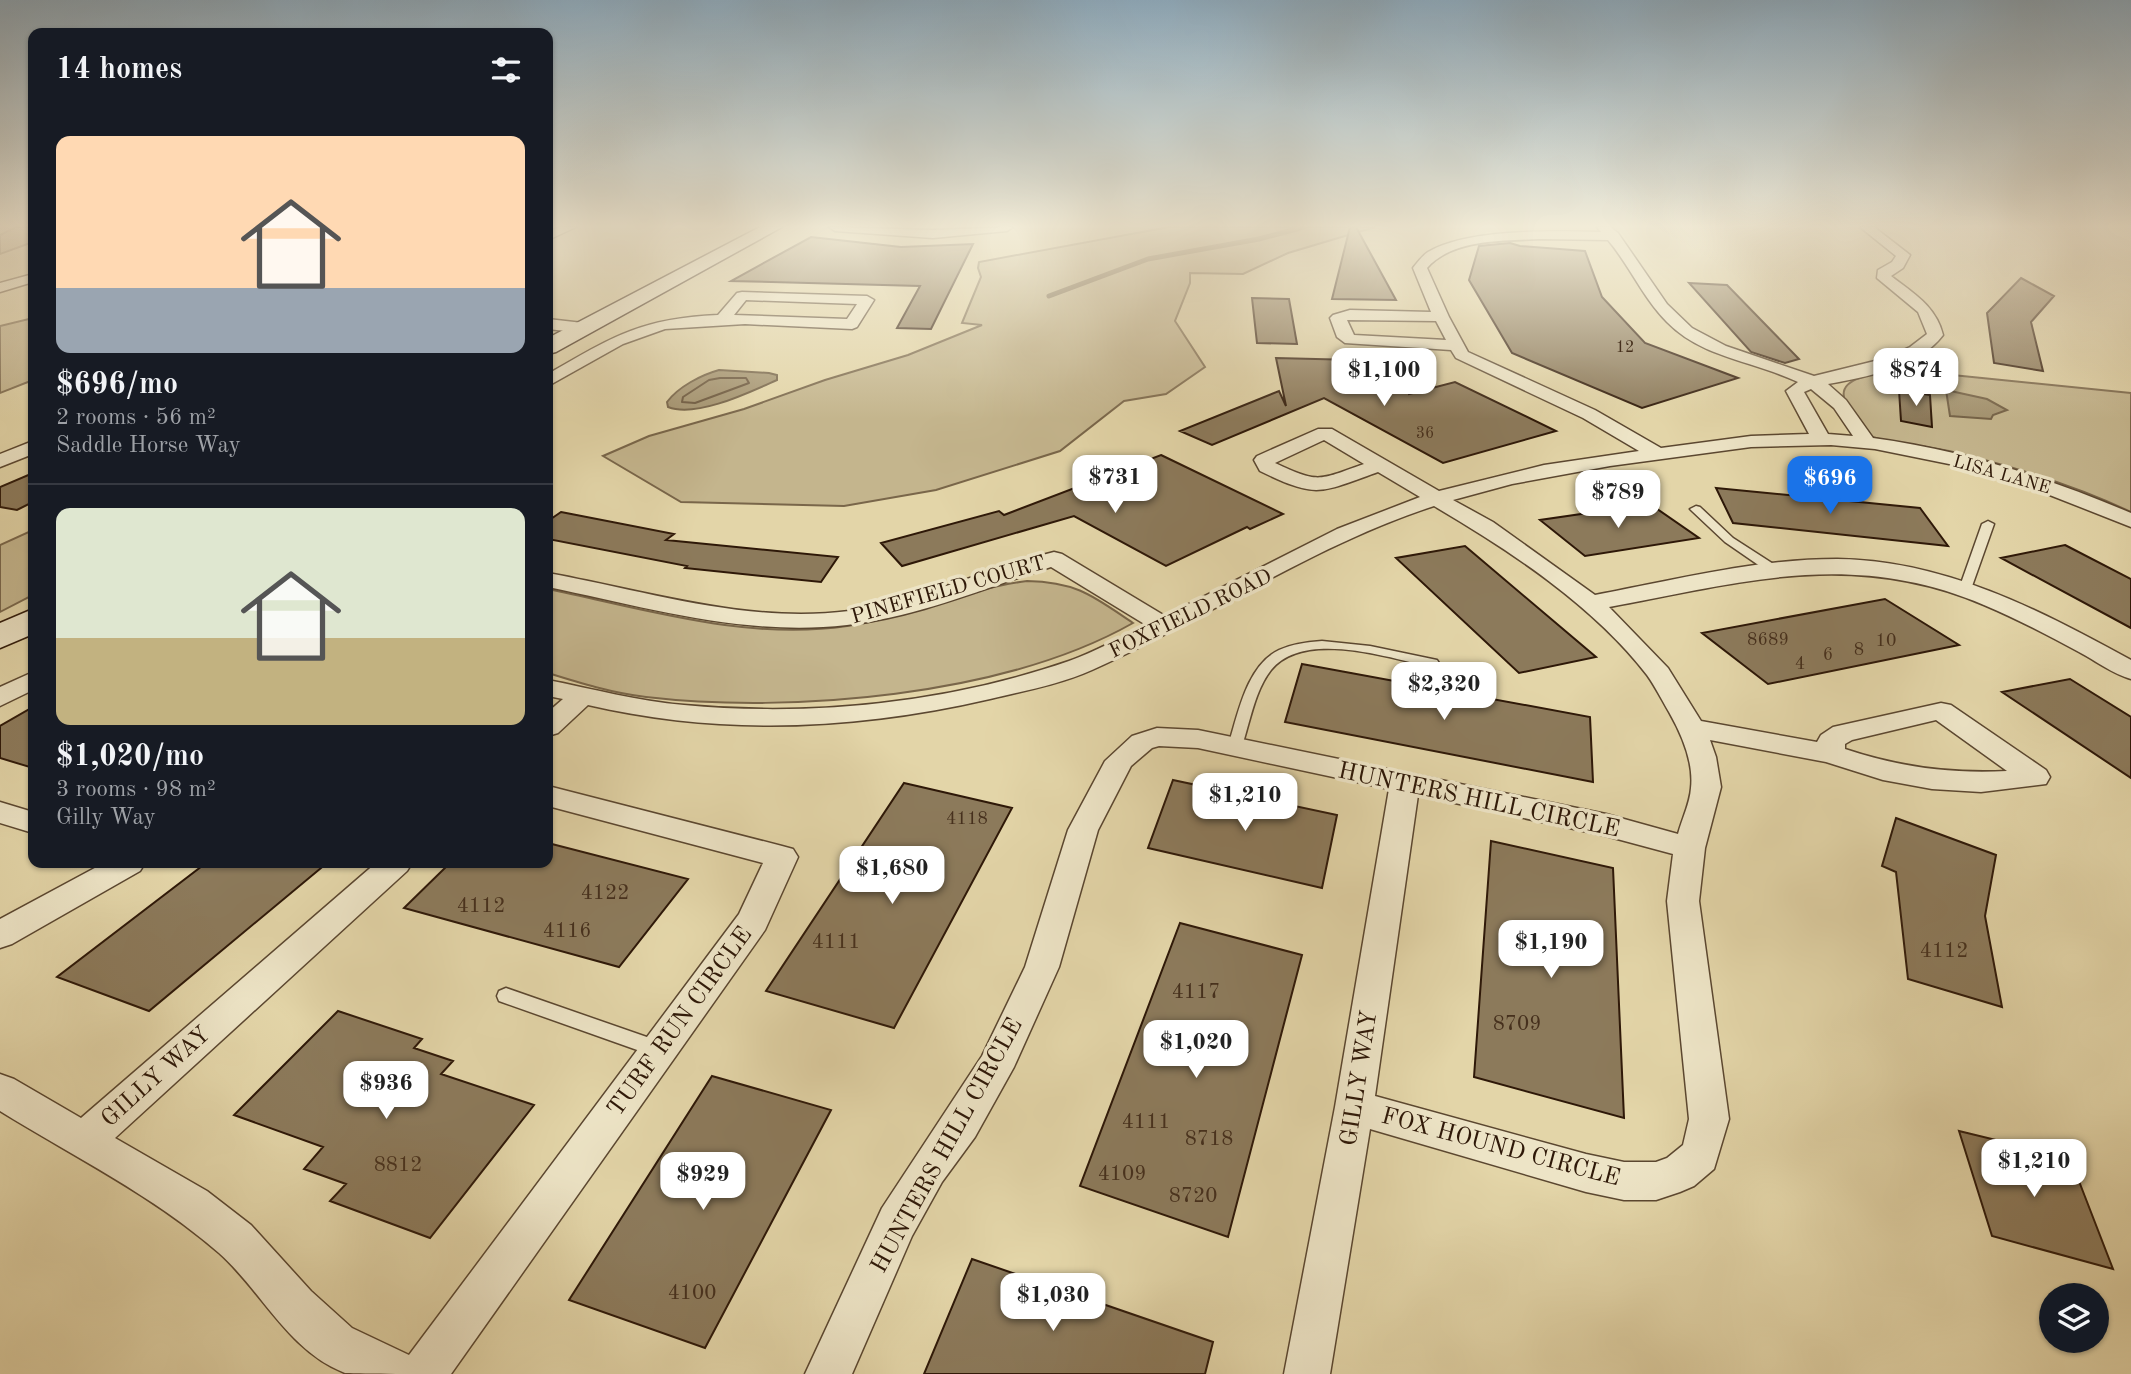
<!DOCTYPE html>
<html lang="en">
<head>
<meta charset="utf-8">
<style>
	:root { --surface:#171b24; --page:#20242c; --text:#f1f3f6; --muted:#9ea1a6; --line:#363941; --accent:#1a73e8 }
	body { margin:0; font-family:"Old Standard TT",serif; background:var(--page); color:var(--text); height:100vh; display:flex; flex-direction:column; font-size:26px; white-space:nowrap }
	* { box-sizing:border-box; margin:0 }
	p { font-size:23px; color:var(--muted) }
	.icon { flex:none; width:38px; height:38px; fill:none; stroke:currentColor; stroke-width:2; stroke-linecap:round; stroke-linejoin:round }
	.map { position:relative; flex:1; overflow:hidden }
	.details { position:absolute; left:28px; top:28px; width:525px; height:840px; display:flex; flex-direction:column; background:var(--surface); border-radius:14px; box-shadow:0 2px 5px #0004 }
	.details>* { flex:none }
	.fabs { position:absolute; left:2039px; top:1283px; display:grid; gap:14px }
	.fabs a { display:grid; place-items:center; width:70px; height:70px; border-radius:50%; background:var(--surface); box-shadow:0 2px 5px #0004; font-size:35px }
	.price { position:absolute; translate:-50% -60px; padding:0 16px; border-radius:14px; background:#fff; color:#222; font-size:23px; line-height:46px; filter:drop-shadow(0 2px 4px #0008) }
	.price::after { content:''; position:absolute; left:50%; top:42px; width:21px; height:16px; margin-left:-10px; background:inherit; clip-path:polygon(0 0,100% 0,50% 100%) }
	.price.active { background:var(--accent); color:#fff }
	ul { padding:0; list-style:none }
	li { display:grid; align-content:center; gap:14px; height:371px; padding:0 28px }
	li+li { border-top:2px solid var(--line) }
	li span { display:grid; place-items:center; height:217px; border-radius:14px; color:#555 }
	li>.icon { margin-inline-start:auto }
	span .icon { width:126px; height:126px; fill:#fffc; stroke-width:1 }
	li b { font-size:30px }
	h2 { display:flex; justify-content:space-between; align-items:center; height:84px; padding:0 28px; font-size:30px }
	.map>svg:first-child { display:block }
</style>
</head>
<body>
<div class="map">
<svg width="2131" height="1374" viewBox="0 0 2131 1374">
	<rect width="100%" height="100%" fill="#e3d5a8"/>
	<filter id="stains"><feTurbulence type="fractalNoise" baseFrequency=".00286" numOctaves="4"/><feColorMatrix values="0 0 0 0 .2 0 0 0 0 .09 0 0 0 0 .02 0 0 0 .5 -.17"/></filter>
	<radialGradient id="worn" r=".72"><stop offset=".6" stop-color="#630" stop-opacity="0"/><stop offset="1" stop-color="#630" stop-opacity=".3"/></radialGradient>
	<path fill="#c4b58d" stroke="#79664a" stroke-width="2" d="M16,227h17v15l-33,12v-19z
		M1169,227h206l-87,26 -45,21 -53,-1v10l-15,38 30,46 -39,27 -42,7 -64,50 -124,39 -92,16 -163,-4 -78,-46 46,-20 95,-27 81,-29 83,-25 74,-30 -20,-2 19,-46 -3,-9 1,-6z
		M33,318v62l-33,13v-67z
		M1893,369l238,24v119c-59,-28 -119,-46 -182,-61 -15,-4 -68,-9 -78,-15 -6,-3 -12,-15 -17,-20 -30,-37 11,-39 39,-47z
		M33,530v65l-33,17v-67z
		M1027,581c50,1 66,15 106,42 -129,73 -342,91 -487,74 -34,-4 -66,-14 -98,-24v-84c97,20 199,52 299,37 61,-9 118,-37 180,-45z"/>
	<path fill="#a59572" stroke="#756348" stroke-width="2" d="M719,370l50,3 8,2v5c-27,12 -80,38 -109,27l-1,-5c11,-15 34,-27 52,-32z
		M1946,390l41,9 20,11 -14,5 -2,4 -41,-3z"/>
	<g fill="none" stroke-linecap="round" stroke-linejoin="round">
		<path stroke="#6a563d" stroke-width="2" d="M720,378h26l3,5 -54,20 -13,-1 1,-5 26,-17z"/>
		<path stroke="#756348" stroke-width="5" d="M1049,296l99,-37 111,-20 45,-12"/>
	</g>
	<path fill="#8c7a5b" stroke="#2e1808" stroke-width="2" d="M1350,227h6l40,73 -64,-1z
		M811,237l90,10 72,-3 -42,85 -34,-1 23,-42 -189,-5z
		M1510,243l10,3 65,5 17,46 43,46 93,35 -96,30 -130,-55 -43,-73 10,-34z
		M2021,278l33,18 -23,26 12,49 -49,-8 -7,-50z
		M1689,283l38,2 72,74 -14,4 -34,-11z
		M1252,298l37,1 8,45 -40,-1z
		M1276,358l119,3 14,33 46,-12 101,49 -113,32 -119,-65 -112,47 -32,-14 99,-40 7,15z
		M1899,390l31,5 2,32 -31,-6z
		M1161,455l122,59 -33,15 -3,-2 -81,39 -92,-50 -172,50 -21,-23 118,-32 5,4z
		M33,473v29l-16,8 -17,-3v-20z
		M1716,488l204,20 28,38 -215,-23z
		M1650,504l49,34 -114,18 -45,-36z
		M561,512l113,22 -8,6 172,17 -17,25 -136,-14 2,-2 -139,-27v-18z
		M2065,545l66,34v49l-130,-70z
		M1465,546l131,111 -77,16 -123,-115z
		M1885,599l74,46 -191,39 -66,-51z
		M1302,664l288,53 3,65 -308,-60z
		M2070,679l61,38v61l-129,-86z
		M33,707v61l-33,-10v-32z
		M1173,780l164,35 -15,73 -174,-40z
		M904,783l108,25 -118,220 -128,-37z
		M1896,818l100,37 -11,61 17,91 -94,-28 -12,-107 -14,-6z
		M1491,841l122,27 11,250 -150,-41z
		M548,843l140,36 -69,88 -215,-59 46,-45h98z
		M206,863h121l-178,148 -92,-34z
		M1180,923l122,32 -74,282 -148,-51z
		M338,1011l84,28 -8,9 39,13 -12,13 93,31 -104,133 -100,-37 16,-17 -42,-15 19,-22 -89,-32z
		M712,1076l119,34 -126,238 -136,-48z
		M1959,1131l111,27 43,111 -121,-33z
		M972,1259l241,83 -8,32h-281z"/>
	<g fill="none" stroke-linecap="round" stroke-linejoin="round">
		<defs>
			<path id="lane" d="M1696,506l4,1 33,31 45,29 2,3 -2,3h-8l-45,-31 -33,-31 -2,-2z
				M1988,521l6,3 -23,65 -2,3h-8l-2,-3 23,-65z
				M1322,641l48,5 67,14 2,3 -7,4c-43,-9 -128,-38 -161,3 -16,20 -21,52 -29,76l-2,3h-10l-2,-3c10,-31 18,-80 51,-96 13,-6 28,-8 43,-9z
				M506,988l158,55 3,6 -3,6 -7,2 -158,-56 -2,-5 2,-5z"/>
			<path id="street" d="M560,227h16l-28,13v-8z
				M829,227l104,3 80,-3 -6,4 -74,7 -98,-7z
				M1597,227h13l8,6 49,71 25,24 34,18 88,30 69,-17 27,-12 17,-13 -9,-22 -41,-34 1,-8 14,-8 4,-6 -36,-29h14l36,28 -7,13 -12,8c22,17 45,30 52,59 -25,33 -77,42 -115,49l18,16 27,38c90,12 175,40 258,75v14l-89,-35 -83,-26 -84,-17 -44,-4 -80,2 -141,19 -98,18 -59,16 40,22 102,73c80,-15 160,-36 242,-36 107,1 203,51 294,101v19c-18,-5 -35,-18 -52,-27 -31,-17 -62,-33 -95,-47 -132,-56 -241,-23 -375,2l59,61 33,53 116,21 4,-7 12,-8 108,-24 10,2 95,65 4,7 -4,7 -65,8 -49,-3 -49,-9 -57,-18 -116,-22 6,17 5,30 -16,61 -6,53 30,218 -15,50 -20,17 -14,6 -24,8h-32l-38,-8 -216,-63 -40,245h-46l51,-267 54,-318 -191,-41 -39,-2 -7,2 -21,18 -33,64 -39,137 -45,100 -39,70 -33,45 -30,54 -60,138h-47l77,-166 100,-152 43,-89 43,-137 37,-69 27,-25 25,-8 41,2 408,84 72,20c4,-15 12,-31 13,-46 3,-26 -10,-55 -22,-76 -7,-12 -14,-26 -22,-37 -54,-70 -138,-125 -213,-169 -120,39 -227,113 -342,164 -31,14 -68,21 -102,29 -133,31 -269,37 -402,6l-30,28 -10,3v-24l15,-13 -15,-3v-16c45,9 90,21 136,25 128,12 263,-2 385,-44 26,-9 52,-24 77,-36l-95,-58c-66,21 -134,50 -204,58 -101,12 -202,-18 -299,-38v-14c99,18 199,51 301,38 70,-10 136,-42 205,-59l8,2 103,62 172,-87 83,-32 -42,-25c-59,21 -60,27 -118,-1l-6,-11 3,-4 61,-27h14l107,62 105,-26 95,-14 -56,-33 -127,-60 -5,-8 -106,-7 -8,-6 -7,-19 3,-3 17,-5 81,2 -18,-44c4,-5 9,-12 15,-16 40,-24 126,-21 173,-20zM1540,239l68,1c22,26 35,58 59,82 35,36 87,39 131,60l-12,9 23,43 -58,2 -90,12 -66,-38 -127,-58 -19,-35 -22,-49c25,-29 77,-27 113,-29zM1347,320l89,1 10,19 -92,-5zM1811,389l23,19 19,28 -25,-2 -24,-42zM1324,440l40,24c-46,16 -44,20 -89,-1zM1936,720l71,51c-57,3 -108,-4 -162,-22v-5l7,-4zM1418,795l188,41 67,18 -6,47 22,218 -6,26 -16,13 -11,4h-32l-38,-8 -211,-58z
				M33,274v8l-33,10v-9z
				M742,292l125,4 7,4 -17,27 -5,2 -107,-5 -80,5 -42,15 -75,42v-12c64,-37 94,-56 170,-59l19,-22zM746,300l111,4 -10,15 -113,-4z
				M548,319l35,4 8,5 -8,5 -35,-4z
				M33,441v13l-33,13v-13z
				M33,672v18l-33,16v-19z
				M548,786l234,60 11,3 5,8 -33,73 -314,444c-21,0 -90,0 -106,-1 -57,-22 -83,-82 -126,-120 -65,-57 -146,-97 -219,-142v-37l14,5 67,39 295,-255h36l-5,8 -292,267 92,53 44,34 60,66 41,37 57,27 330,-441 24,-51 -215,-57z
				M0,802l33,10v21l-33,-10z
				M104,863h41l-5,8 -128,73 -12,4v-29z"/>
			<path id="secondary" d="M760,227h22l-226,125 -8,2v-16z
				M33,609v25l-33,14v-25z"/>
		</defs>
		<use href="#lane" stroke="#5b4730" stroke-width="3"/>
		<use href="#street" stroke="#5b4730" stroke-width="3"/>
		<use href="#secondary" stroke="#2e1808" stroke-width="3"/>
		<use href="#lane" fill="#ede4c6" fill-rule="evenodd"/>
		<use href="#street" fill="#ede4c6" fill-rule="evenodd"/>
		<use href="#secondary" fill="#ede4c6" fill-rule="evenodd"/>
	</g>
	<linearGradient id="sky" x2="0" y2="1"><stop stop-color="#8da8b9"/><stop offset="0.54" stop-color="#f2ecd8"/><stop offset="1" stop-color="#f2ecd8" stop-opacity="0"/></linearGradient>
	<rect width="2131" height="419" fill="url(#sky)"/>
	<g text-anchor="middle" stroke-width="7" stroke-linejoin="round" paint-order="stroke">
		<g font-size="16" fill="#46301d">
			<text x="1625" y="352">12</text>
			<text x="1425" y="438">36</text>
		</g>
		<g font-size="18" fill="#2e1808" stroke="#ede4c6">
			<text transform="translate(2002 474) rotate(16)" y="6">LISA LANE</text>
		</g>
		<g font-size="18" fill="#46301d">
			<text x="1768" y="645">8689</text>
			<text x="1886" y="646">10</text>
			<text x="1859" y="655">8</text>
			<text x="1828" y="660">6</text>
			<text x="1800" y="669">4</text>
			<text x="967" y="824">4118</text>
		</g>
		<g font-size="21" fill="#2e1808" stroke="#ede4c6">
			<text transform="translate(948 589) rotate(-16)" y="7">PINEFIELD COURT</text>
			<text transform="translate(1190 613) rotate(-26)" y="7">FOXFIELD ROAD</text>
		</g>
		<g font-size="21" fill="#46301d">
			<text x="605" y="899">4122</text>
			<text x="481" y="912">4112</text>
			<text x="567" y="937">4116</text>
			<text x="836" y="948">4111</text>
			<text x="1944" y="957">4112</text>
			<text x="1196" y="998">4117</text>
			<text x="1517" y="1030">8709</text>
			<text x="1146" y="1128">4111</text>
			<text x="1209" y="1145">8718</text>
			<text x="398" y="1171">8812</text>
			<text x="1122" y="1180">4109</text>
			<text x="1193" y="1202">8720</text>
			<text x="692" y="1299">4100</text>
		</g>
		<g font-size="24" fill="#2e1808" stroke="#ede4c6">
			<text transform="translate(1479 799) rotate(12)" y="8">HUNTERS HILL CIRCLE</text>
			<text transform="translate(679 1021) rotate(-54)" y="8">TURF RUN CIRCLE</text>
			<text transform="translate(155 1076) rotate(-42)" y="8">GILLY WAY</text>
			<text transform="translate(1358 1078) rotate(-81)" y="8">GILLY WAY</text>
			<text transform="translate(946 1145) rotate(-61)" y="8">HUNTERS HILL CIRCLE</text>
			<text transform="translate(1501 1146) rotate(15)" y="8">FOX HOUND CIRCLE</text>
		</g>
	</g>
	<rect width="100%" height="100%" filter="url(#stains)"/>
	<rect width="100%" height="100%" fill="url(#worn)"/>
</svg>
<div class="fabs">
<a><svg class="icon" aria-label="layers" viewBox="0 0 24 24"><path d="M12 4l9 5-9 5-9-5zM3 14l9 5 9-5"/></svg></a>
</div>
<b class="price" style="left:1384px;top:408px">$1,100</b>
<b class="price" style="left:1916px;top:408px">$874</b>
<b class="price" style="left:1115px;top:515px">$731</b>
<b class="price active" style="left:1830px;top:516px">$696</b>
<b class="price" style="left:1618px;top:530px">$789</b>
<b class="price" style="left:1444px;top:722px">$2,320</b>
<b class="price" style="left:1245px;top:833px">$1,210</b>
<b class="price" style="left:892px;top:906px">$1,680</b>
<b class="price" style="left:1551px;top:980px">$1,190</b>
<b class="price" style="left:1196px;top:1080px">$1,020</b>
<b class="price" style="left:386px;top:1121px">$936</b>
<b class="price" style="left:2034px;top:1199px">$1,210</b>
<b class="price" style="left:703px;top:1212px">$929</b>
<b class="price" style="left:1053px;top:1333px">$1,030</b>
<section class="details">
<h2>14 homes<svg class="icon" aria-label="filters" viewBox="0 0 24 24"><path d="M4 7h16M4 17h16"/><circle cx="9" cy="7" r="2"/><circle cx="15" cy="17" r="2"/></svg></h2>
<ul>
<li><span style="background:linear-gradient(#ffd9b3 70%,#9aa5b1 0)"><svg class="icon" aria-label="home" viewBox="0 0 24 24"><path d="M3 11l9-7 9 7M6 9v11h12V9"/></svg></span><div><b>$696/mo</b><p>2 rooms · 56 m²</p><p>Saddle Horse Way</p></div></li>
<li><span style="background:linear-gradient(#dfe7d0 60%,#c2b280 0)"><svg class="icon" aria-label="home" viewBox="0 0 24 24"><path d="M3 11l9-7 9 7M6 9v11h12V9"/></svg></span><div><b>$1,020/mo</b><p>3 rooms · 98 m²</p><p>Gilly Way</p></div></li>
</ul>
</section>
</div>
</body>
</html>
